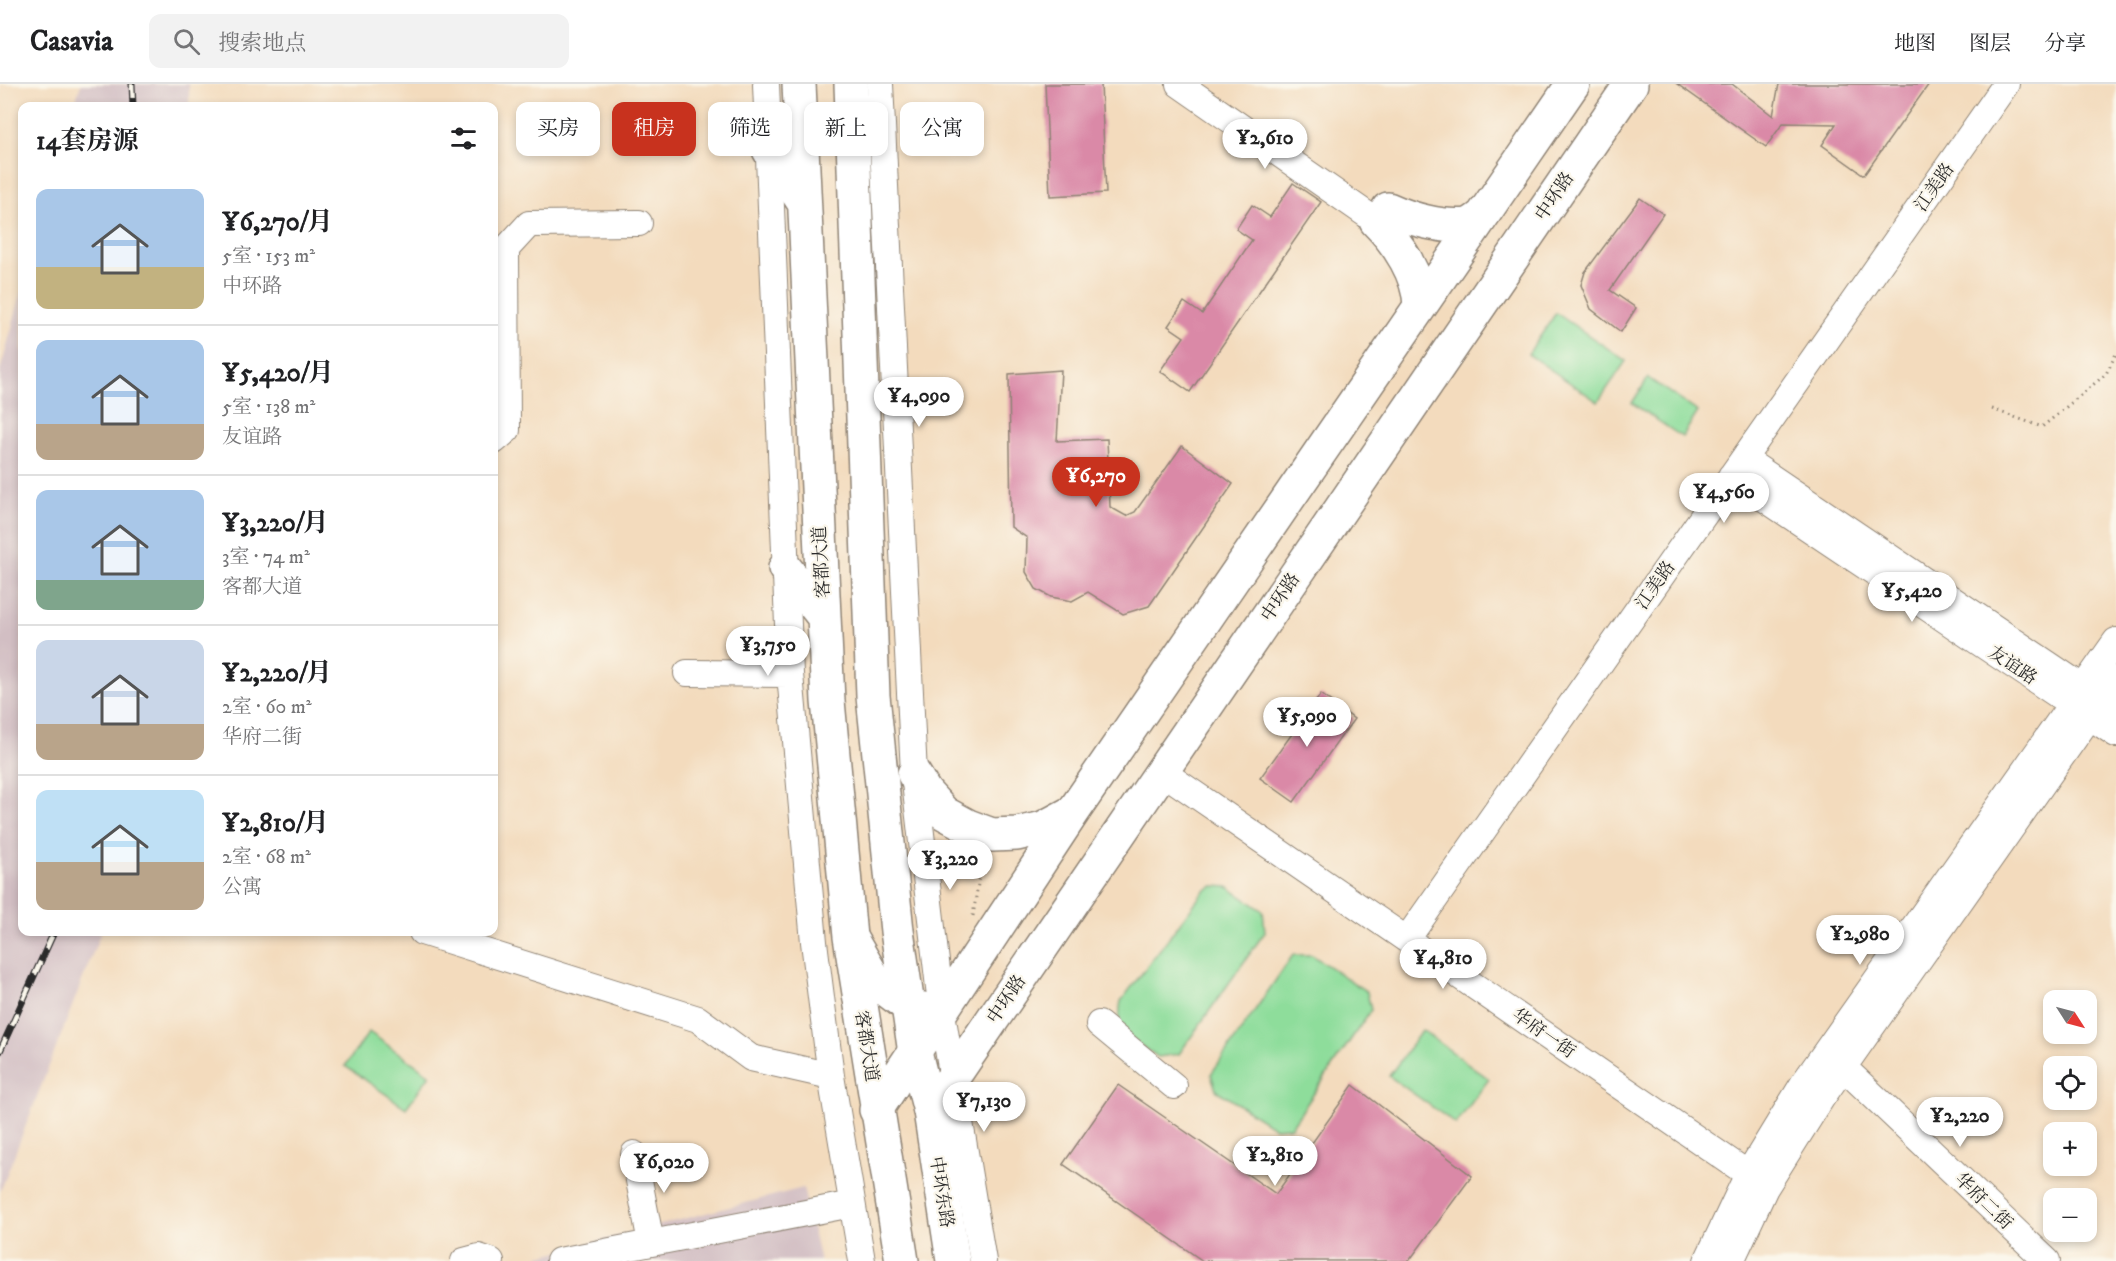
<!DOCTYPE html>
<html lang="zh">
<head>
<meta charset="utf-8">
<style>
	:root { --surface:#fff; --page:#f2f2f2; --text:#202124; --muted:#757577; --line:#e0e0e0; --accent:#c8321e }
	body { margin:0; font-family:"IM FELL DW Pica","Noto Serif SC",serif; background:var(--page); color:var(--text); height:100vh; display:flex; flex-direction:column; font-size:22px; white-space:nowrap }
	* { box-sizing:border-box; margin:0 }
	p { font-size:20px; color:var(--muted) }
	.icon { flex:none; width:33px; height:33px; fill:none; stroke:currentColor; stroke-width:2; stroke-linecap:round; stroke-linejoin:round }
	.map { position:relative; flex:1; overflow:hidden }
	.side { position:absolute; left:18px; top:18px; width:480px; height:834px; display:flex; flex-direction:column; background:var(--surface); border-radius:12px; box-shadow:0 3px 9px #0003 }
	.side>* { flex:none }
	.guide { position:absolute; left:516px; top:18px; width:570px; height:54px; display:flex; gap:12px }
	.needle { width:39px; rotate:126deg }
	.controls { position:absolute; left:2043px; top:906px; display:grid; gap:12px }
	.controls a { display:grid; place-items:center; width:54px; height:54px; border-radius:12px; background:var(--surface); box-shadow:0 3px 9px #0003; font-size:30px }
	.price { position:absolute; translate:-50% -51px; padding:0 14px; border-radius:21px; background:#fff; color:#222; font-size:20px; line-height:39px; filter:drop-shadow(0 2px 3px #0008) }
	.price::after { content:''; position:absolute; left:50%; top:36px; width:18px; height:14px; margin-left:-9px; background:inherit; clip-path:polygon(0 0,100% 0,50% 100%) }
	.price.on { background:var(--accent); color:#fff }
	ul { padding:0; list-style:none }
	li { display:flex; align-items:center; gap:18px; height:150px; padding:0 18px }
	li+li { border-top:2px solid var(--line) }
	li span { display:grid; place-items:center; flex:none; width:168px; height:120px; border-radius:12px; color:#555 }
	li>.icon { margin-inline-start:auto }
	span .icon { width:72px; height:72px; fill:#fffc; stroke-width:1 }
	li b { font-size:26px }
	h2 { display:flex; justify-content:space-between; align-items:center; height:72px; padding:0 18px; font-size:26px }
	.chip { padding:0 21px; border-radius:12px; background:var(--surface); box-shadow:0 3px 9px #0003; font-size:21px; line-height:54px }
	.chip.on { background:var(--accent); color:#fff }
	header { display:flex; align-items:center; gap:36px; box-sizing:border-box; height:84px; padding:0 30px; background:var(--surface); border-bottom:2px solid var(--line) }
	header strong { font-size:28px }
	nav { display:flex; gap:33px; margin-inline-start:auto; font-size:21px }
	.search { width:420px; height:54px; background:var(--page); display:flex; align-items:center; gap:15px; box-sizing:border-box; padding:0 21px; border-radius:12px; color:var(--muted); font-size:22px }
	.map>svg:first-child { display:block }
</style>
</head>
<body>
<header>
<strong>Casavia</strong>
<div class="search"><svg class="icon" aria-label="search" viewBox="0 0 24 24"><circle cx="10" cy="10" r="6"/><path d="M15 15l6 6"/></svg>搜索地点</div>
<nav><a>地图</a><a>图层</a><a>分享</a></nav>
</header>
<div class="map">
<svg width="2116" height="1177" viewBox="0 0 2116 1177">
	<rect width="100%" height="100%" fill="#fbf7ec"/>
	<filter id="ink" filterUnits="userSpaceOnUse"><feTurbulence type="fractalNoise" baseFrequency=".0167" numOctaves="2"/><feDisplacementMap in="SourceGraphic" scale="12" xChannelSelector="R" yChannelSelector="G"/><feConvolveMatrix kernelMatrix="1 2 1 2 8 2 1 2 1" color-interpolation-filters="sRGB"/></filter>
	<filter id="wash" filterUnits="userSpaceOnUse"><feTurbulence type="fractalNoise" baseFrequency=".008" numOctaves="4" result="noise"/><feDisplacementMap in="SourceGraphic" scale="24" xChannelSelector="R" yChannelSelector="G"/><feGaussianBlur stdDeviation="1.35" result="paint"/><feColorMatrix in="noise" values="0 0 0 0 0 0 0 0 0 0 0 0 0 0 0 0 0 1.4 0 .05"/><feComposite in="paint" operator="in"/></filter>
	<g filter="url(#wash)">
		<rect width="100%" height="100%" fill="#f3dbbd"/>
		<path fill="#d2bec3" d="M81,0h108v22h-115z
			M22,207v641h79l-101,260v-821z
			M803,1104l17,73h-299z"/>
		<path fill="#8edd9b" stroke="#5c8463" stroke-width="1.5" d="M1556,229l70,48 -28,41 -70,-48z
			M1648,294l50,34 -16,25 -50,-34z
			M1213,802l15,1 35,24 2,21 -86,122 -21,3c-25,-18 -44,-21 -37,-56l83,-110z
			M1293,871h19l55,37 4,18 -80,117 -16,1 -59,-38 -5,-16z
			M1422,946l67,49 -33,45 -67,-48z
			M369,948l61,43 -24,33 -61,-42z"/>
		<g id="blocks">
			<path fill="#da89a7" d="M1045,0h56l5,109 -56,3z
				M1677,0h55l41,32 6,-32h150l-65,91 -42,-30 14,-21 -53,-1 -17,24z
				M1293,99l28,19 -131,190 -30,-21 24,-34 -16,-11 16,-24 18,12 50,-74 -16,-11 16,-24 18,12z
				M1640,114l23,16 -53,76 26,18 -15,24 -30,-23 -10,-24 4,-13z
				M1061,286l-4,71 50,-2 3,68 16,9 9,-4 47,-66 51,38 -84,122 -26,8 -35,-22 -16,9 -21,-4 -15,-8 -10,-17 1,-34 -16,-11 -2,-153z
				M1321,610l33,25 -60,83 -34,-24z
				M1118,1001l158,109 77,-109 119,91 -63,85h-206l-140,-97z"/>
		</g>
	</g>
	<g filter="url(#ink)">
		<use href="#blocks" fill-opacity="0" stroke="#8f8374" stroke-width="1.5"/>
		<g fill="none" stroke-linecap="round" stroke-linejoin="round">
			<defs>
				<path id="minor" d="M766,0l24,590 24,268 17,134 31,185
					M880,0l34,690 28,239 41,248
					M1179,0l197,137
					M494,357l13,-11 -1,-181 23,-25 110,-1
					M1744,375l372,251
					M1731,392l385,258
					M687,589l103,1
					M1161,687l587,403
					M422,848l276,87 53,39 80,18
					M1407,855l599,-855
					M1099,940l75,62
					M1843,983l204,194
					M634,1070l17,89
					M464,1177l15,-4 12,4
					M559,1177l293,-57
					M1707,1177l41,-87 55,-90 313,-443
					M1731,1177l34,-73 56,-89 295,-420"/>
				<path id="major" d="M1388,125c22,10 54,19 78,16 6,-1 12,-6 16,-9
					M1376,137c22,22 43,54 44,85
					M914,690l11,18 19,21 24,13 24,9 25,-1 26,-6 30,-16
					M851,855l25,43 32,24 20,4
					M876,1026l197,-298 500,-728
					M930,1027l701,-1027"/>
				<path id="highway" d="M799,0l29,617 22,236 52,324
					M851,0l22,612 24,235 18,122 15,58 23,150
					M769,66l35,53
					M785,484l38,48"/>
			</defs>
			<use href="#minor" stroke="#8f8374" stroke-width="28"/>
			<use href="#major" stroke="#8f8374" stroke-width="36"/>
			<use href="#highway" stroke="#8f8374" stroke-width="36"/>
			<path stroke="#8f8374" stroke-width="3" stroke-dasharray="1.5 4.5" stroke-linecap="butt" d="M1992,325l50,18 64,-53 10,-20
				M973,832l9,-58"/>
			<use href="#minor" stroke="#fff" stroke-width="26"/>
			<use href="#major" stroke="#fff" stroke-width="33"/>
			<use href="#highway" stroke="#fff" stroke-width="33"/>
			<defs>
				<path id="rail" d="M132,0l1,22
					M0,967l54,-119"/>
			</defs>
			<use href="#rail" stroke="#2b2b2b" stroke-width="7"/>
			<use href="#rail" stroke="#fbf7ec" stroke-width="4.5" stroke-dasharray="14" stroke-linecap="butt"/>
		</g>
	</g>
	<g text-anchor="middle" stroke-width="4.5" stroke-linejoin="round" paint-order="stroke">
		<g font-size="18" fill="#2b2b2b" stroke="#fbf7ec">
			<text transform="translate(1934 103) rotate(-55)" y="6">江美路</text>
			<text transform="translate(1554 112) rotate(-56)" y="6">中环路</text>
			<text transform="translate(821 478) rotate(-93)" y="6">客都大道</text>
			<text transform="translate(1655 501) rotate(-55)" y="6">江美路</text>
			<text transform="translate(1280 513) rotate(-56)" y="6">中环路</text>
			<text transform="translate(2013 581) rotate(34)" y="6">友谊路</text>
			<text transform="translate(1006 915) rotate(-56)" y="6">中环路</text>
			<text transform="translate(1544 949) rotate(35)" y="6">华府一街</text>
			<text transform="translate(867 962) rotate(81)" y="6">客都大道</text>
			<text transform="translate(942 1108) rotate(81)" y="6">中环东路</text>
			<text transform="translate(1984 1117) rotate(44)" y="6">华府二街</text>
		</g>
	</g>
</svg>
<div class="controls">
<a><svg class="needle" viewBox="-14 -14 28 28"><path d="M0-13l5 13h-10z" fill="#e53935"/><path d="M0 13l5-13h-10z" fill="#757577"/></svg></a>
<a><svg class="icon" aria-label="locate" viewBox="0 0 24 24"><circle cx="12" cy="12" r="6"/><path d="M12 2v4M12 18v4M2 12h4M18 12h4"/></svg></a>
<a>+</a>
<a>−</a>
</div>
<b class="price" style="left:1265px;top:86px">¥2,610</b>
<b class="price" style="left:919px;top:344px">¥4,090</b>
<b class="price on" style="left:1096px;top:424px">¥6,270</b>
<b class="price" style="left:1724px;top:440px">¥4,560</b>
<b class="price" style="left:1912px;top:539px">¥5,420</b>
<b class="price" style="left:768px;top:593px">¥3,750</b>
<b class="price" style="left:1307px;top:664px">¥5,090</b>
<b class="price" style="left:950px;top:807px">¥3,220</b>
<b class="price" style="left:1860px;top:882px">¥2,980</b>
<b class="price" style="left:1443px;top:906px">¥4,810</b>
<b class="price" style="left:984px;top:1049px">¥7,130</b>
<b class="price" style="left:1960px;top:1064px">¥2,220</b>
<b class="price" style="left:1275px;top:1103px">¥2,810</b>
<b class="price" style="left:664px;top:1110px">¥6,020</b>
<div class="guide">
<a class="chip">买房</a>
<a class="chip on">租房</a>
<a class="chip">筛选</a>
<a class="chip">新上</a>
<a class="chip">公寓</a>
</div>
<section class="side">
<h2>14套房源<svg class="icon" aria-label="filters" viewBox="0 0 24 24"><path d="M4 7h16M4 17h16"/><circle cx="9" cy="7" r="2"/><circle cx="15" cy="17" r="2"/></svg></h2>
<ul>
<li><span style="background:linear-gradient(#a9c7e8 65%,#c2b280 0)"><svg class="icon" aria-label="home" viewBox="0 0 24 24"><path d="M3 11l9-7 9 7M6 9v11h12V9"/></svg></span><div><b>¥6,270/月</b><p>5室 · 153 m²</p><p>中环路</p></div></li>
<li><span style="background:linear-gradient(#a9c7e8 70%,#b9a48a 0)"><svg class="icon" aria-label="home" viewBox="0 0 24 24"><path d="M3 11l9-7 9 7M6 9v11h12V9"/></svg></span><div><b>¥5,420/月</b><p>5室 · 138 m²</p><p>友谊路</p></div></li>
<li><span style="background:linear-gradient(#a9c7e8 75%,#7fa58c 0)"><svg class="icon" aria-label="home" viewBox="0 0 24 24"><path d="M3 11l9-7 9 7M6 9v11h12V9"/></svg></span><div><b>¥3,220/月</b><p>3室 · 74 m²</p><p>客都大道</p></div></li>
<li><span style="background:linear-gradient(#c9d6e8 70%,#b9a48a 0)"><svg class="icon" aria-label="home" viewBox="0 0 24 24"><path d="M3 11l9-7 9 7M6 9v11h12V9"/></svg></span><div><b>¥2,220/月</b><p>2室 · 60 m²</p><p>华府二街</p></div></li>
<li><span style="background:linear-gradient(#bfe0f5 60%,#b9a48a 0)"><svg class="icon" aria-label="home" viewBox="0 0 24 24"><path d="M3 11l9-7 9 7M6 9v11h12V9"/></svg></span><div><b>¥2,810/月</b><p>2室 · 68 m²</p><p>公寓</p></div></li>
</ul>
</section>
</div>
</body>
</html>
